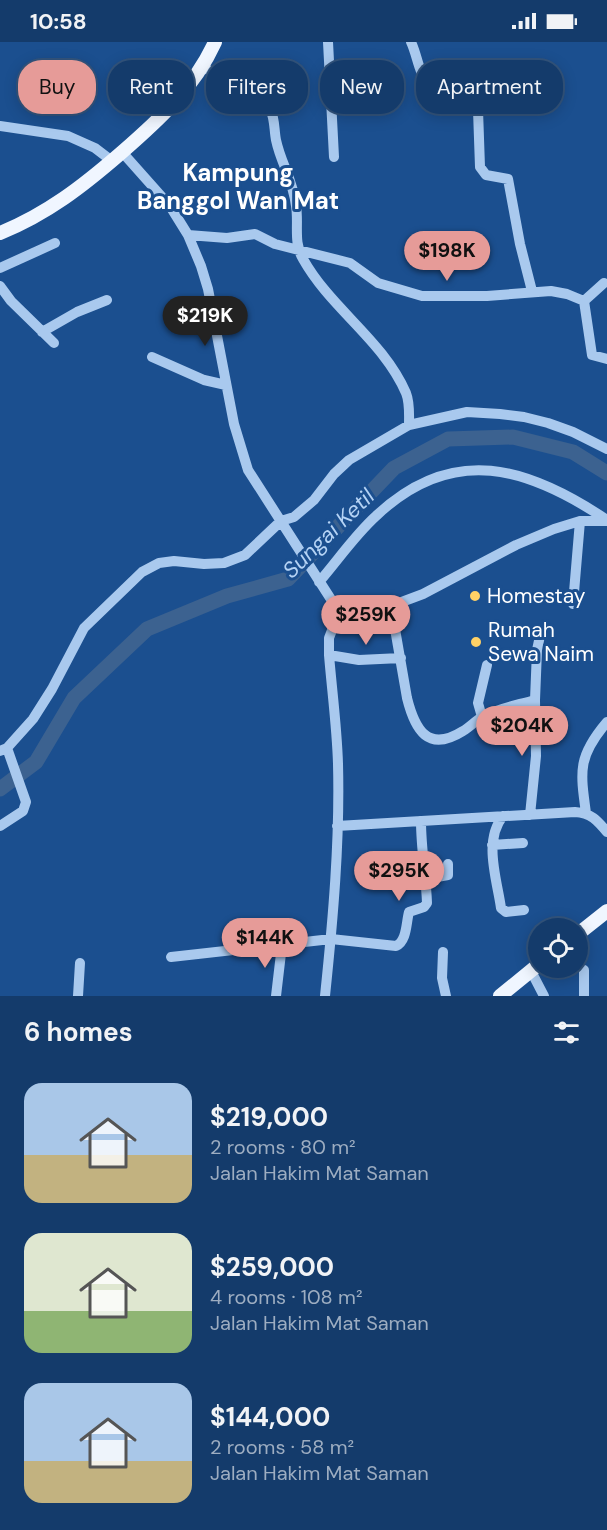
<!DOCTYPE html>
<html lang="en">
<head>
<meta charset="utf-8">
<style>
	:root { --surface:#143b6b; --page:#214673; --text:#f1f3f6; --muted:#9dadc1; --line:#33557e; --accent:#e69b98 }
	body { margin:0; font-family:"DM Sans",sans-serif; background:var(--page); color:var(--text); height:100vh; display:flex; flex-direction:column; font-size:22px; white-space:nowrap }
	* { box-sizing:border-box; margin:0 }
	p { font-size:20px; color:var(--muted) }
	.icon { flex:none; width:33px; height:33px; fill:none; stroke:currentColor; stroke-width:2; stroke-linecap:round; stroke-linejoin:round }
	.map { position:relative; height:954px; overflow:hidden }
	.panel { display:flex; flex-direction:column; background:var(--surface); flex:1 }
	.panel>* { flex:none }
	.hud { position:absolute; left:18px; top:18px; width:572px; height:54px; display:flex; gap:12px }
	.controls { position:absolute; left:528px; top:876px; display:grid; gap:12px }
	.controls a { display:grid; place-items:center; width:60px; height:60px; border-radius:50%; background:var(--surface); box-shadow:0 3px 15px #0003,0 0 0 2px var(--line); font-size:30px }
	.price { position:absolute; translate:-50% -51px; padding:0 14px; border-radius:21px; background:var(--accent); color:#111; font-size:20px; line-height:39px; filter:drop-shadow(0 2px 3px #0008) }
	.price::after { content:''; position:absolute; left:50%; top:36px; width:18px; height:14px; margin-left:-9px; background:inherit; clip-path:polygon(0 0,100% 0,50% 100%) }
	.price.current { background:#222; color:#fff }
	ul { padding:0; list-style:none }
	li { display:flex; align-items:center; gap:18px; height:150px; padding:0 24px }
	li span { display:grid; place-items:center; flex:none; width:168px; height:120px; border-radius:18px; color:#555 }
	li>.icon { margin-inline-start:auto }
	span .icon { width:72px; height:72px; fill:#fffc; stroke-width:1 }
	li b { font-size:26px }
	h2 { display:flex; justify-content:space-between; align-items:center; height:72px; padding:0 24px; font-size:26px }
	.chip { padding:0 21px; border-radius:24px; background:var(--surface); box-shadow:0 3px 15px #0003,0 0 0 2px var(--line); font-size:21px; line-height:54px }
	.chip.current { background:var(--accent); color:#111 }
	.status { display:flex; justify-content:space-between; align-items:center; height:42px; padding:0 30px; background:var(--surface); direction:ltr }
	.status svg { height:16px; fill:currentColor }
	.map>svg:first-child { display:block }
</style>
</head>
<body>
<div class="status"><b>10:58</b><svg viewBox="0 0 49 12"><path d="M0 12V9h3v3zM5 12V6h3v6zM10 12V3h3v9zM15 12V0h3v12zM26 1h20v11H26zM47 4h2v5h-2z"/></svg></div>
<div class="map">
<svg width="607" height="954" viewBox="0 0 607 954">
	<rect width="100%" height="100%" fill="#1b4f8f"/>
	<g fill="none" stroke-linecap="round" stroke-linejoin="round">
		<path stroke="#3c6290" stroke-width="15" d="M0,747l36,-27 38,-64 73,-69 80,-33 61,-17 106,-111 54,-29 65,-2 60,15 34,21"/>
		<path stroke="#a9c9ee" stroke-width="10" d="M328,0l6,115
			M411,0c7,15 7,31 19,44 5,6 13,12 20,13 13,3 22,-4 28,11l2,57 6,8 22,4 12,65 12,47
			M202,25l53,25c6,4 12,10 15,17 5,9 4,21 6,31 5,24 17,39 20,66 3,18 -3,36 7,53 28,50 80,81 103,134 4,10 3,21 3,32
			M0,84l68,10 27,12 17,13
			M122,110l48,54 18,29 13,31 7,23 26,135 14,46 95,148
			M188,193l39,3 28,-4 20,10 75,19 28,20 44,13h65l64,-5 16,3 17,7 20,-18
			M0,226l55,-25
			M0,244l11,15 43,42
			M584,259l8,54 15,4
			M42,290l35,-20 30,-12
			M152,315l52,23 22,5
			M319,540c19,-22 36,-47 57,-66 77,-73 152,-49 231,4
			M573,562l7,-83
			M391,564l16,92c8,32 21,55 56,33 7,-4 12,-10 19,-14 16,-9 36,-12 53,-17
			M329,613l30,5 42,-2
			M482,675l-4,-14 9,-38
			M0,709l7,-3 26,-29 19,-30 32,-61 58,-56 17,-9 15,-2 30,3 20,-1 21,-8 36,-34 13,-4 20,-17 20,-26 15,-14 60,-35 58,-13 33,2 24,3 24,6 25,9 34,17
			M586,771c-6,-43 -8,-57 21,-91
			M530,773l6,-59 -1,-56 2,-50 4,-19
			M503,774c-20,25 -6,63 -2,92l5,4 18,-2
			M0,784l23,-15 3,-9 -19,-54
			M337,784l238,-14c16,1 22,8 32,20
			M492,803l31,-2
			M426,837l22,-4v-11
			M443,910l-1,26 4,18
			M171,915l160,-18 65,7c11,-5 10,-23 13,-34l15,-5 3,-4c-1,-27 -6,-54 -6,-82
			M531,929l13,25
			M78,954l2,-33
			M276,954l6,-51
			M325,954c8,-77 15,-155 13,-232 -1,-36 -6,-73 -9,-109v-17l5,-13 9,-7 48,-12 32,-12 93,-49 38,-16 26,-8h27
			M584,954v-26"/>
		<path stroke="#f0f6ff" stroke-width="14" d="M0,191c47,-19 83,-47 121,-80 38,-33 73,-65 94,-111
			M578,892l29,-23
			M500,954l38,-31"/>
	</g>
	<g fill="#ffd166" stroke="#1b4f8f" stroke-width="2">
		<circle cx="475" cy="554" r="6"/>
		<circle cx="476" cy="600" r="6"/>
	</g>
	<g text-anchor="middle" stroke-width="6" stroke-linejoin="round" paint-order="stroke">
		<g font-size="21" fill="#fff" stroke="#1b4f8f" text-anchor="start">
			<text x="487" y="561">Homestay</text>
			<text x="488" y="595">Rumah<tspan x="488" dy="24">Sewa Naim</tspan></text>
		</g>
		<g font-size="22" font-style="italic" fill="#b5d3f5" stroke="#1b4f8f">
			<text transform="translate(328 491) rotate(-44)" y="8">Sungai Ketil</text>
		</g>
		<g font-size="24" font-weight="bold" fill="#fff" stroke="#1b4f8f">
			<text x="238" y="139">Kampung<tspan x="238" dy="28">Banggol Wan Mat</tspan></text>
		</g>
	</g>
</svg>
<div class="controls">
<a><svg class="icon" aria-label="locate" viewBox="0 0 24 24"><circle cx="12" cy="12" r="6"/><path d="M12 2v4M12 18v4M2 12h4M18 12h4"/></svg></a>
</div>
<b class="price" style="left:447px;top:240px">$198K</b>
<b class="price current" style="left:205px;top:305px">$219K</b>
<b class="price" style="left:366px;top:604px">$259K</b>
<b class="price" style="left:522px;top:715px">$204K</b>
<b class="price" style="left:399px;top:860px">$295K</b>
<b class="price" style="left:265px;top:927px">$144K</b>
<div class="hud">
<a class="chip current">Buy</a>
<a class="chip">Rent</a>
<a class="chip">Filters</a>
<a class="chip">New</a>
<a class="chip">Apartment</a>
</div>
</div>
<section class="panel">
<h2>6 homes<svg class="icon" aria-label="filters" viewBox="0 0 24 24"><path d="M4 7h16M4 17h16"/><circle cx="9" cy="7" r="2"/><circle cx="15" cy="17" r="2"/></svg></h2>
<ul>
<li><span style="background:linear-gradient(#a9c7e8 60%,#c2b280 0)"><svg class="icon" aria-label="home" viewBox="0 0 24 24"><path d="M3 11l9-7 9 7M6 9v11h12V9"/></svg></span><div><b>$219,000</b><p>2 rooms · 80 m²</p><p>Jalan Hakim Mat Saman</p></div></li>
<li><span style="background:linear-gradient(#dfe7d0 65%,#8fb573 0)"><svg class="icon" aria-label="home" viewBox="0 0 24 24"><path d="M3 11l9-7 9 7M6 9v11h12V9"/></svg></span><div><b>$259,000</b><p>4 rooms · 108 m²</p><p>Jalan Hakim Mat Saman</p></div></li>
<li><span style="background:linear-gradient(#a9c7e8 65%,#c2b280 0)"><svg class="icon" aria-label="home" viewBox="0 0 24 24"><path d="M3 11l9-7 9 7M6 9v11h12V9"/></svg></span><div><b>$144,000</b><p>2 rooms · 58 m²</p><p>Jalan Hakim Mat Saman</p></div></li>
</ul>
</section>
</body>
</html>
